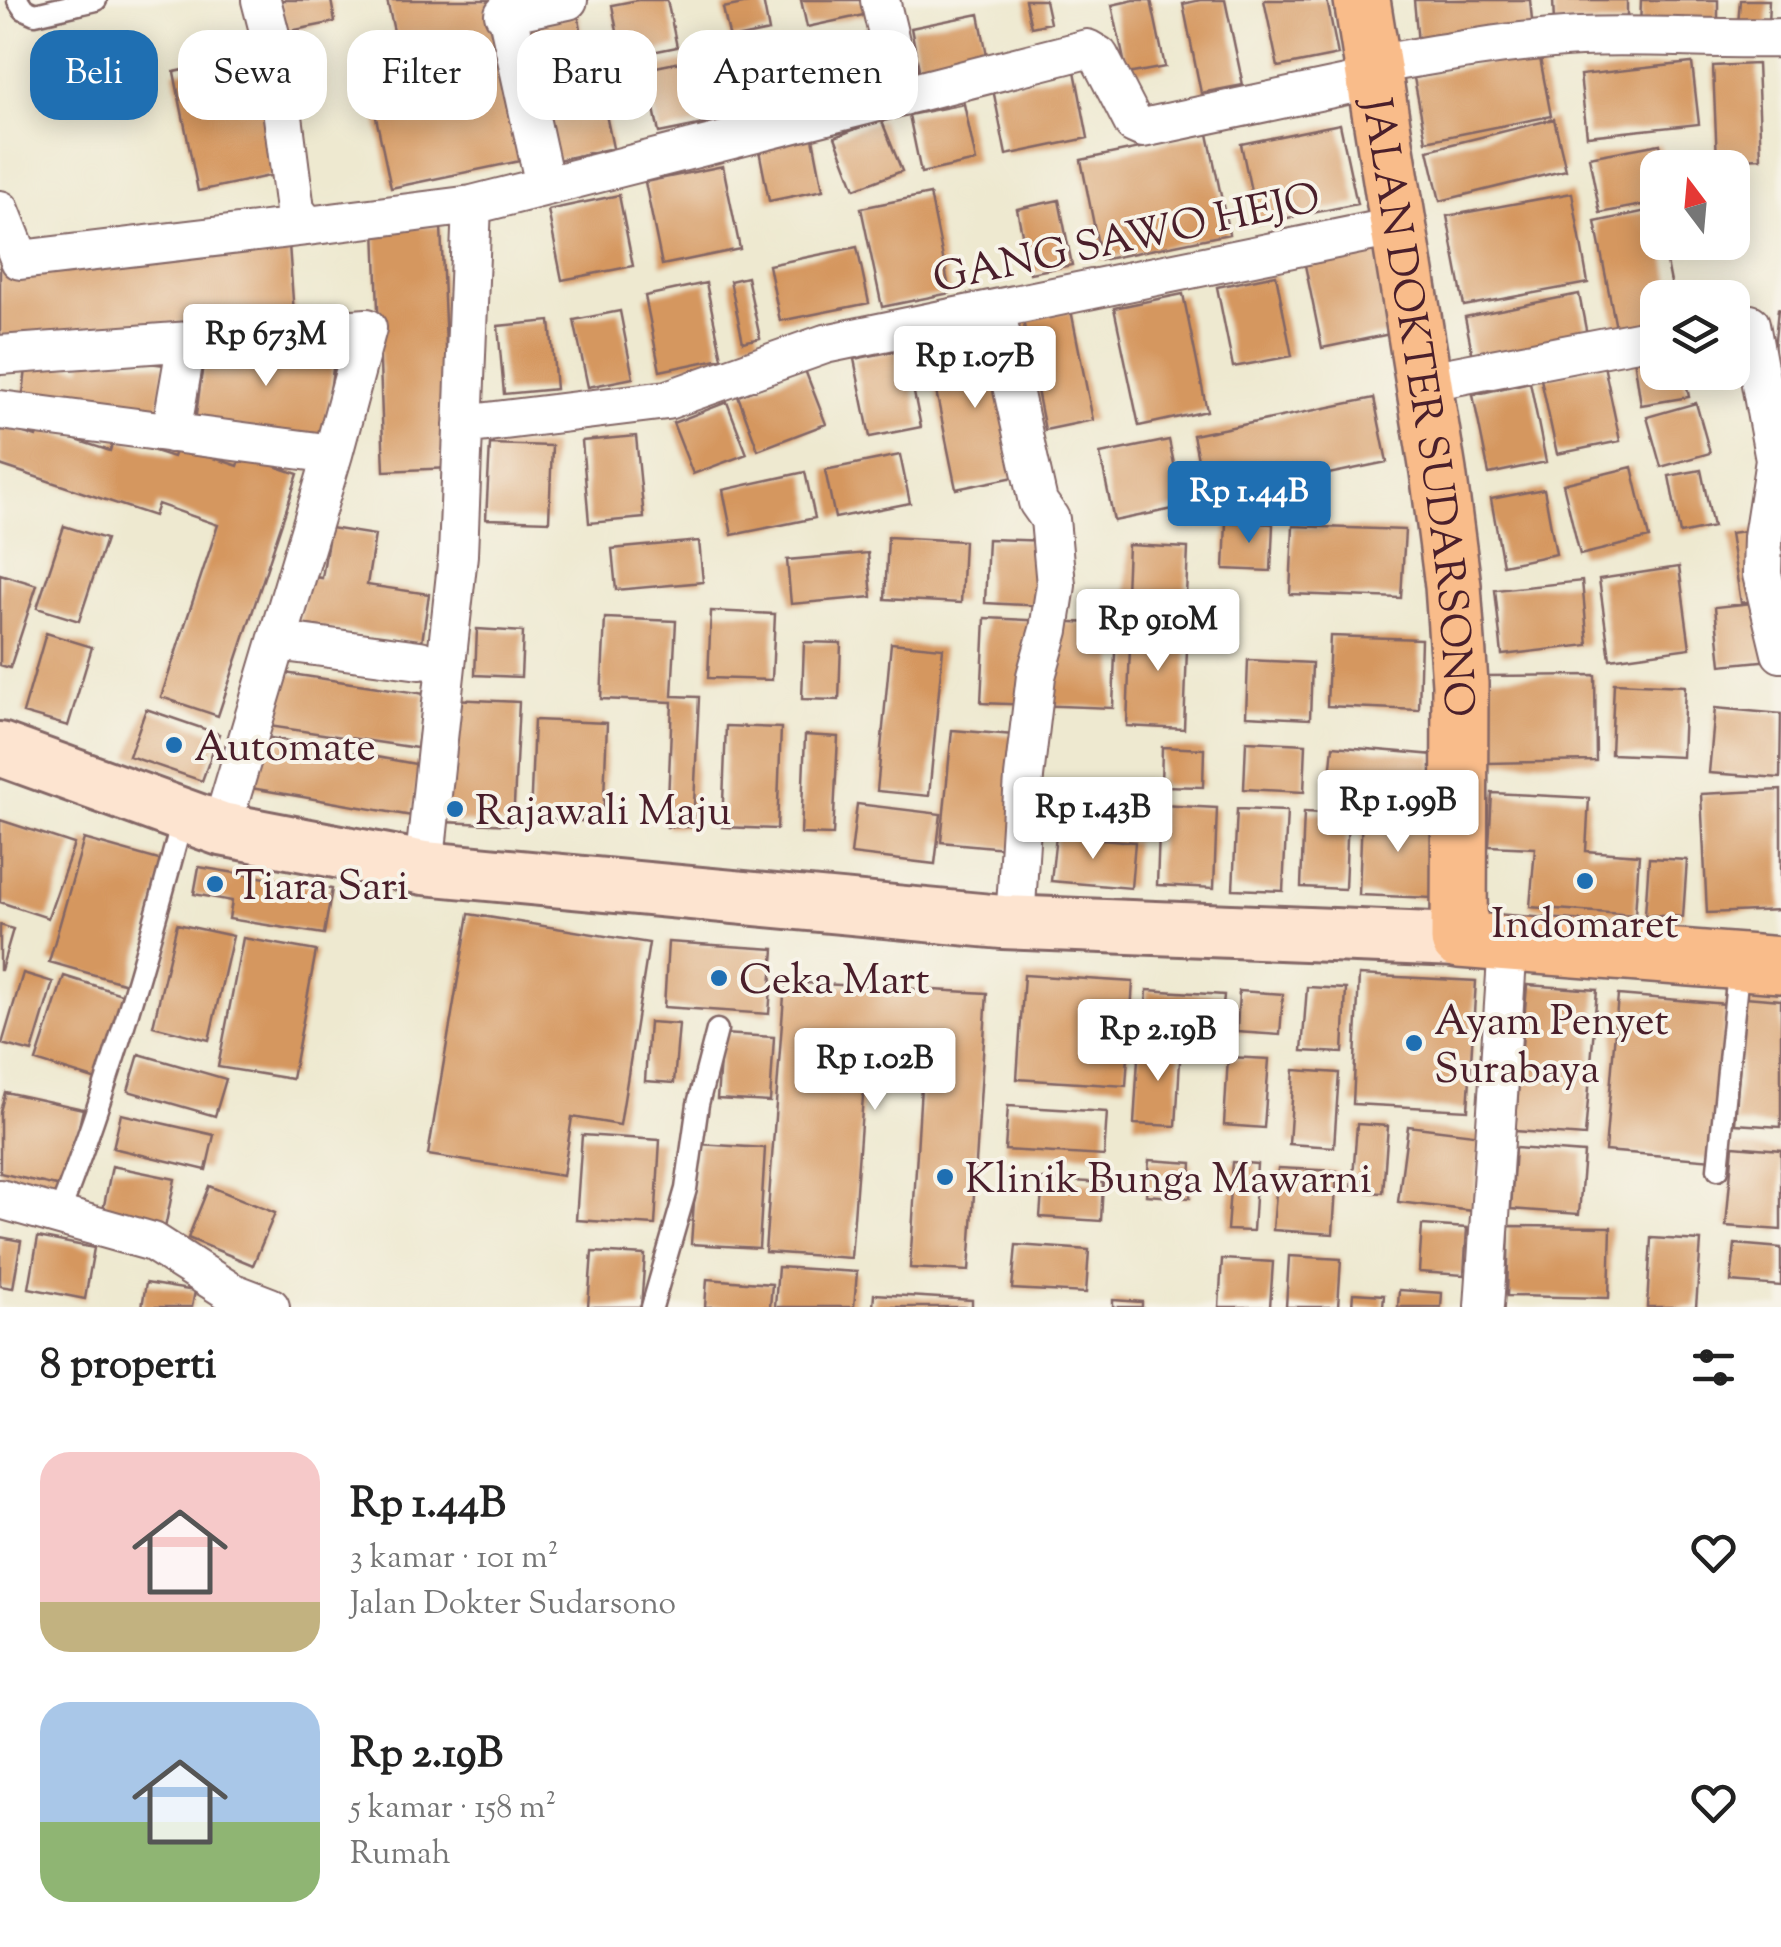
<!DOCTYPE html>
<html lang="id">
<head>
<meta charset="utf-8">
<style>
	:root { --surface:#fff; --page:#f2f2f2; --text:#222; --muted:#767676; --accent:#1f6fb2 }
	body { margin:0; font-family:"Sorts Mill Goudy",serif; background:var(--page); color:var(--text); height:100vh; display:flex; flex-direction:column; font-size:38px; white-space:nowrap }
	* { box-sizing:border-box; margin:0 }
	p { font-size:32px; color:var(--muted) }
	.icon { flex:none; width:55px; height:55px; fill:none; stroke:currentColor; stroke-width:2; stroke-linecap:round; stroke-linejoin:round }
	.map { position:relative; height:1307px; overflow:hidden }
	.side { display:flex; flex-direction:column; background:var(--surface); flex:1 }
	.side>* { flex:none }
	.banner { position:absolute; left:30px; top:30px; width:1000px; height:90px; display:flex; gap:20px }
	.needle { width:65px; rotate:344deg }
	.tools { position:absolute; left:1640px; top:150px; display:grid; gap:20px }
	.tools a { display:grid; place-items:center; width:110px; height:110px; border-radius:20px; background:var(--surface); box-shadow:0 5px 25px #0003; font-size:50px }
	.price { position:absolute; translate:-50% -85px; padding:0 22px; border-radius:10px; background:#fff; color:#222; font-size:32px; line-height:65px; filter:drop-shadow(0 2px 5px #0008) }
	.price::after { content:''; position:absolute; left:50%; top:60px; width:30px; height:22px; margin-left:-15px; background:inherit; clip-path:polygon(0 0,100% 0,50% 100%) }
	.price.on { background:var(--accent); color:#fff }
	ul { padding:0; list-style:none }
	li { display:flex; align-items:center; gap:30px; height:250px; padding:0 40px }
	li span { display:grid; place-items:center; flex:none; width:280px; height:200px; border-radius:30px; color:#555 }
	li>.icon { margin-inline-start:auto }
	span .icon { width:120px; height:120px; fill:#fffc; stroke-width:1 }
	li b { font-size:42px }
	h2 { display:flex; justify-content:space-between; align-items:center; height:120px; padding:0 40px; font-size:42px }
	.tag { padding:0 35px; border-radius:30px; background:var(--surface); box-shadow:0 5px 25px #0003; font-size:35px; line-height:90px }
	.tag.on { background:var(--accent); color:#fff }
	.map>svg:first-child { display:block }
</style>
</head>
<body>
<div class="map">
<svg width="1781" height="1307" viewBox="0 0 1781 1307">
	<rect width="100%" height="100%" fill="#f7f3e8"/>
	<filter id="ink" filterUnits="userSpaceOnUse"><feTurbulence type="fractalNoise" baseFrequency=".01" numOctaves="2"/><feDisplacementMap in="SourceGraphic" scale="20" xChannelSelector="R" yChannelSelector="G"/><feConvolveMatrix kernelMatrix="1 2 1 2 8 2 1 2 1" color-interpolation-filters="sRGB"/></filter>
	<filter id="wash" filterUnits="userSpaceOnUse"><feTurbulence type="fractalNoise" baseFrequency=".0048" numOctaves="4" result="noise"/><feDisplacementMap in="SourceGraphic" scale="40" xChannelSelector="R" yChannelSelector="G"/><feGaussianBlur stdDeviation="2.25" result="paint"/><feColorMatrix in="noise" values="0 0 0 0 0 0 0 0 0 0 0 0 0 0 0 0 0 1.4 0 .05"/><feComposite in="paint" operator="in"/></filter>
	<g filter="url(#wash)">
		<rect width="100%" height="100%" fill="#eee9d0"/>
		<g id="blocks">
			<path fill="#d5975f" d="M279,0h52l4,22 -50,10z
				M387,0h153l-37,10 31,148 -143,30 -28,-132 35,-7z
				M638,0h29l10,47 -55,11 -10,-53z
				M763,0l6,31 -39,8 -7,-31z
				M801,0h70l2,13 -66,14z
				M1025,0h20l5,23 -19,4z
				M1134,0h17l14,67 -38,7 -15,-69z
				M1200,0h25l18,85 -42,8 -18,-89z
				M1264,0h63l11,55 -60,12z
				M1414,0h116l3,31 -115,12z
				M1553,0h74v24h-73z
				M1641,0h77v30l-78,-1z
				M1740,0h29l-1,26 -30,-1z
				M578,14l10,53 -56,12 -11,-53z
				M979,14l9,47 -68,13 -9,-46z
				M874,32l9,44 -71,15 -9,-44z
				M779,51l11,54 -37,7 -11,-54z
				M1539,53l12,63 -125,25 -12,-63z
				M254,55l25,119 -81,17 -24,-119z
				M715,55l13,64 -69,14 -13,-64z
				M1692,63l7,61 -112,12 -7,-61z
				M1757,64l4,94 -44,2 -4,-94z
				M1075,71l13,67 -82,17 -13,-66z
				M599,81l14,67 -60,13 -14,-67z
				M964,104l12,57 -55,12 -12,-58z
				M881,119l21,52 -47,18 -20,-52z
				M1554,119l12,51 -126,31 -12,-51z
				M1340,124l17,80 -99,20 -17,-80z
				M812,133l11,57 -54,11 -11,-56z
				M1208,134l21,100 -128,26 -20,-100z
				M1660,144l5,24h-7v34l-58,11 -11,-56z
				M723,166l17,83 -78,16 -17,-83z
				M1572,193l16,90 -124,23 -17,-90z
				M930,194l20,99 -68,14 -21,-99z
				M619,195l14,71 -71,14 -14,-70z
				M1059,200l13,65 -42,8 -13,-64z
				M1656,209l2,33h5l11,56h-16v27l-41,8 -22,-111z
				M441,226l10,242 -67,3 -9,-243z
				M289,244l5,71 -294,22v-71z
				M857,247l12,56 -89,18 -11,-56z
				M1377,250l18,83 -73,15 -17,-83z
				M1276,275l16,81 -59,11 -16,-80z
				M747,277l13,61 -17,4 -13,-61z
				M706,283l16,75 -62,13 -15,-75z
				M1183,294l24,117 -68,15 -25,-118z
				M1579,294l9,46 -114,22 -9,-45z
				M1778,309l3,1v72l-10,-1z
				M1071,310l22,110 -48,10 -22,-110z
				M620,311l13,67 -45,9 -14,-67z
				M550,321l6,68 -52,5 -6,-68z
				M994,332l30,143 -68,14 -29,-142z
				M206,342l63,3 66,8 -11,86 -129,-17z
				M905,349l16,78 -51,10 -16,-78z
				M1658,354v18h26l5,25 -48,8 -7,-47z
				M84,355l81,10 -6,47 -136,-18 4,-33 55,7z
				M1604,365l16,76 -63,13 -16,-75z
				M805,370l21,54 -68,26 -20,-54z
				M1530,382l16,80 -57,12 -16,-79z
				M1374,398l13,64 -181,37 -13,-64z
				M727,402l20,52 -54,20 -20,-51z
				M1696,403l14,50 -49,14 -14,-50z
				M0,425l36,12 3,-9 71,23 4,-13 59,19 4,-11 61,20 4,-11 56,19 -80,242 -57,-19 57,-172 -60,-21 -4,12 -154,-51z
				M636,436l8,82 -55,5 -7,-82z
				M1169,440l14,67 -69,14 -14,-67z
				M490,444l62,2 -3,75 -63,-2z
				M900,455l10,48 -75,15 -10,-48z
				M1632,467l17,71 -69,17 -17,-71z
				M1701,470l12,57 -33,7 -11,-58z
				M805,472l10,46 -83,17 -9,-45z
				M1544,489l12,65 -53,11 -12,-66z
				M1226,522l47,2 -2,47 -47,-2z
				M64,526l42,13 -27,82 -42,-13z
				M1293,526l112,4 -4,68 -111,-4z
				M330,528l45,7 -8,50 62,9 -7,48 -123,-18 8,-48 15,2z
				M1767,528l10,69 -36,6 -11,-70z
				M888,537l76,4 -3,62 -76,-4z
				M988,539l61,2 -3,65 -61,-3z
				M699,541l4,41 -87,8 -4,-41z
				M1128,545l60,3 -2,48 -60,-3z
				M868,553l4,44 -81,7 -4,-44z
				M1679,567l11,81 -80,11 -11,-80z
				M0,574l37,11 -27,83 -10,-3z
				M1582,581l6,64 -86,10 -7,-65z
				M1781,600v59l-60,6 -6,-58z
				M711,611l64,3 -3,66 -64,-2z
				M605,618l71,3 -4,75 27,1 -6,130h-26l5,-125 -71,-3z
				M985,618l131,6 -3,84 -132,-5z
				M1131,620l57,2 -4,107 -57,-3z
				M477,629l46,3 -2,45 -46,-2z
				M46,633l46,14 -24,79 -45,-13z
				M1330,636l91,3 -2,71 -92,-4z
				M804,642l37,1 -2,57 -37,-1z
				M891,643l52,5 -14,148 -52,-5z
				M1248,660l64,3 -2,56 -64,-3z
				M278,672l147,22 -8,54 -148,-22z
				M1595,675l1,86 -109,2 -1,-87z
				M1614,683l71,3 -3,71 -71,-3z
				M450,699l69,3 -6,123 -70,-3z
				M1715,708l66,6 -1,64 -71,-5z
				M146,709l73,25 -17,47 -73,-25z
				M534,720l73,3 -4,99 -73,-3z
				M726,726l55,2 -4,101 -55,-2z
				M952,730l74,6 -11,113 -74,-7z
				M805,735l33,2 -5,98 -32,-1z
				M260,736l161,29 -9,51 -161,-28z
				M1246,741l60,3 -2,48 -60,-3z
				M1333,746l101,9 -5,51 -101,-9z
				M1162,747l42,2 -1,38 -42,-1z
				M1781,790v120l-74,3 -6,-119z
				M1492,793l97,5 -3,53 53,4 -4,60 -105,-8 5,-59 -46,-2z
				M857,804l84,10 -6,50 -84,-10z
				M1160,805l57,3 -3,80 -57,-3z
				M1237,809l50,2 -4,80 -50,-2z
				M1304,812l44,2 -3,75 -44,-2z
				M1362,812l75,2 -4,84 -74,-3z
				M0,820l74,24 -26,74 -48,-16z
				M1056,835l79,7 -4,46 -80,-7z
				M84,839l82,23 -36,123 -81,-23z
				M1649,858l38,2 -4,57 -38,-2z
				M199,867l133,22 -8,45 -95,-15 3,-18 -38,-7z
				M469,914l180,29 -29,182 -48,-8 -9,59 -135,-21z
				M177,924l56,12 -24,104 -56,-14z
				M0,925l13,4 -12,41h-1z
				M243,938l73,13 -24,128 -74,-12z
				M668,942l106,7 -5,65 -105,-7z
				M23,973l30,9 -21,70 -30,-8z
				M1024,975l109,7 -7,104 -109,-7z
				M1359,975l117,6 -8,129 -115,-6z
				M64,976l64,20 -28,85 -64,-20z
				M785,982l202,11 -18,278 -59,-3 11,-182 -57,-3 -13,175 -86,-6z
				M1527,985l70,5 -12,146 -70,-5z
				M1307,987l39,2 -3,64 -41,-2z
				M1147,990l77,5 -3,35 -76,-5z
				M1239,991l44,3 -3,41 -43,-3z
				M1618,995l108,9 -13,156 -108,-9z
				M1745,997l36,3v127l-46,-3z
				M649,1022l30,2 -5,59 -29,-2z
				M722,1034l52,3 -4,65 -53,-3z
				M1139,1043l42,2 -5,81 -42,-2z
				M139,1054l87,25 -11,37 -87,-25z
				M1228,1057l41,2 -5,69 -40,-3z
				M1294,1070l45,3 -5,74 -45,-3z
				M5,1092l78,17 -18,79 -65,-15v-61z
				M1008,1106l99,6 -3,44 -99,-6z
				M121,1114l93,21 -8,35 -93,-22z
				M1357,1124l31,2 -5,67 -31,-2z
				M1408,1126l74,9 -9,76 -75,-9z
				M582,1135l78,5 -5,85 -79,-5z
				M698,1144l67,4 -6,100 -68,-4z
				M1733,1146l48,4v80l-55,-4z
				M1515,1148l69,5 -5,61 -68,-5z
				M1149,1160l43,3 -2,35 -44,-3z
				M1232,1162l25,2 -4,67 -26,-1z
				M112,1166l63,13 -10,49 -63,-13z
				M1278,1168l59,3 -4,63 -60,-4z
				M1043,1179l60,4 -2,38 -61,-4z
				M209,1186l66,27 -22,52 -65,-27z
				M1422,1225l45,3 -3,47 -45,-3z
				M1509,1226l102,1 -2,71 -102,-2z
				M0,1237l21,4 -8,47 -13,-2z
				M38,1237l56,11 -9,51 -56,-11z
				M1651,1238l50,3 -5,66h-49z
				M1735,1244l46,4v38l-50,-4z
				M1016,1245l73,5 -3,43 -74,-4z
				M592,1252l53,3 -4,52h-53z
				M1289,1256l52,3 -3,48h-52z
				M1222,1259l51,3 -3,45h-51z
				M778,1267l79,5 -3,35h-79z
				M707,1279l65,5 -2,23h-65z
				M146,1283l49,8 -3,16h-50z
				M1399,1290l43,3 -1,14h-43z
				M1353,1293l31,2 -1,12h-31z
				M874,1294l98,6v7h-99z
				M1113,1300l29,2v5h-29z"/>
		</g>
	</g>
	<g filter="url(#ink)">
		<use href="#blocks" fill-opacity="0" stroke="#836665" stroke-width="2.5"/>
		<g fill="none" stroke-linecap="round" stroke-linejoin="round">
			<defs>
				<path id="service" d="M18,0l6,9 11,5 61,-14
					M1718,1169l21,-207
					M58,1216c51,-130 89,-264 125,-399
					M652,1307l34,-118 12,-85 19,-74"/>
				<path id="minor" d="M261,0l14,54 20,156 12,16 165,-21 615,-156 12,7 35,68 9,4 232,-49
					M880,0l23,96
					M507,13l61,-13
					M504,14l3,-1 38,173
					M1373,65c69,-12 137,-24 207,-28 67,-3 134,3 201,1
					M0,210l20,50 287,-34
					M995,309l43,193 12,17 6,66 -7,45 -13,46 -12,101 -9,146
					M1732,325l18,-1 25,136 -12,77 -1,37 19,79
					M0,355l367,-27 -34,126 -112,375
					M1424,382l234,-45
					M0,410l333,44
					M463,425l204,-25 158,-56 574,-118
					M171,433l16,-92
					M277,641l143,19
					M424,868l34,-313 14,-350
					M0,1199l153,43 78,50 39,15
					M1484,1307l24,-363"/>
				<path id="secondary" d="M0,749l221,80 203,39 578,54 457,18"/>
				<g id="trunk">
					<path id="s1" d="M1362,0l76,471 15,115 7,98 -1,256 322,25"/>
				</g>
			</defs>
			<use href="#service" stroke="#836665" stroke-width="25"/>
			<use href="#minor" stroke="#836665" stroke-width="42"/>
			<use href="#secondary" stroke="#836665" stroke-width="58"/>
			<use href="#trunk" stroke="#836665" stroke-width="60"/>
			<use href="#service" stroke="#fff" stroke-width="20"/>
			<use href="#minor" stroke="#fff" stroke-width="38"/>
			<use href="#secondary" stroke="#fde4d0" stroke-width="52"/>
			<use href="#trunk" stroke="#f9bc8a" stroke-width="55"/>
		</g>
	</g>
	<g fill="#1f6fb2" stroke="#f7f3e8" stroke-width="4">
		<circle cx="174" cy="745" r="10"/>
		<circle cx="455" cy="809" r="10"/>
		<circle cx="1585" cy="881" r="10"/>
		<circle cx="215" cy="884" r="10"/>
		<circle cx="719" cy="978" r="10"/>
		<circle cx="1414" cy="1043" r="10"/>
		<circle cx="945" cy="1177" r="10"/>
	</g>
	<g text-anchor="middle" stroke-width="8" stroke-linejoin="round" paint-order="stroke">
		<g font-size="42" fill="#4a1f2b" stroke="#f7f3e8">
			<text transform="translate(1126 236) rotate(-12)" y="15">GANG SAWO HEJO</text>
			<text dy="15" stroke="none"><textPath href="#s1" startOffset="412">JALAN DOKTER SUDARSONO</textPath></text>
		</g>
		<g font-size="42" fill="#4a1f2b" stroke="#f7f3e8" text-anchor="start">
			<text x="194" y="760">Automate</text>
			<text x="475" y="824">Rajawali Maju</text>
			<text x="235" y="899">Tiara Sari</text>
			<text x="1585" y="937" text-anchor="middle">Indomaret</text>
			<text x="739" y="993">Ceka Mart</text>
			<text x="1434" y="1034">Ayam Penyet<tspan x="1434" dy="48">Surabaya</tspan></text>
			<text x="965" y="1192">Klinik Bunga Mawarni</text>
		</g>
	</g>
</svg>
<div class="tools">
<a><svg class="needle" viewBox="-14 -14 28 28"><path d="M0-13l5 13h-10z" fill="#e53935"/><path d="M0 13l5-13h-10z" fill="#767676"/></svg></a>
<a><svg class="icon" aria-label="layers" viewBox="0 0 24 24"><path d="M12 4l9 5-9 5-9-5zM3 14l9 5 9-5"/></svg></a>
</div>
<b class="price" style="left:266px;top:389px">Rp 673M</b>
<b class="price" style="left:975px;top:411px">Rp 1.07B</b>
<b class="price on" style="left:1249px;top:546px">Rp 1.44B</b>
<b class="price" style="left:1158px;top:674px">Rp 910M</b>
<b class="price" style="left:1398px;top:855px">Rp 1.99B</b>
<b class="price" style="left:1093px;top:862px">Rp 1.43B</b>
<b class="price" style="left:1158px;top:1084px">Rp 2.19B</b>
<b class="price" style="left:875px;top:1113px">Rp 1.02B</b>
<div class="banner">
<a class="tag on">Beli</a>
<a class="tag">Sewa</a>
<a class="tag">Filter</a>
<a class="tag">Baru</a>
<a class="tag">Apartemen</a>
</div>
</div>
<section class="side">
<h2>8 properti<svg class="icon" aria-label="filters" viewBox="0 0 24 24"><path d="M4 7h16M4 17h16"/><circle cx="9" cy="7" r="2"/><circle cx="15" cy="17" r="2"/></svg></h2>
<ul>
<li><span style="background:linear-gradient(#f6c9c9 75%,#c2b280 0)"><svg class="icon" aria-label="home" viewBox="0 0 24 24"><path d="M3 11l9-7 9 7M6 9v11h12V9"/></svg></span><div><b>Rp 1.44B</b><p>3 kamar · 101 m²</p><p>Jalan Dokter Sudarsono</p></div><svg class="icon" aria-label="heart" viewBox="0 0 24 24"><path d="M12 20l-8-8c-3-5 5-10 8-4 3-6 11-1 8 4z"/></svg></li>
<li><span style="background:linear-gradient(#a9c7e8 60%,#8fb573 0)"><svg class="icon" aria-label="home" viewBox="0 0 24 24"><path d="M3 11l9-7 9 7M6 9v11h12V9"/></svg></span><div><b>Rp 2.19B</b><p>5 kamar · 158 m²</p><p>Rumah</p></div><svg class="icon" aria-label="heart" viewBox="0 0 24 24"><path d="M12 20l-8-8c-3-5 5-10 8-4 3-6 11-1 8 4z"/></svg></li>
</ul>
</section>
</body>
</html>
